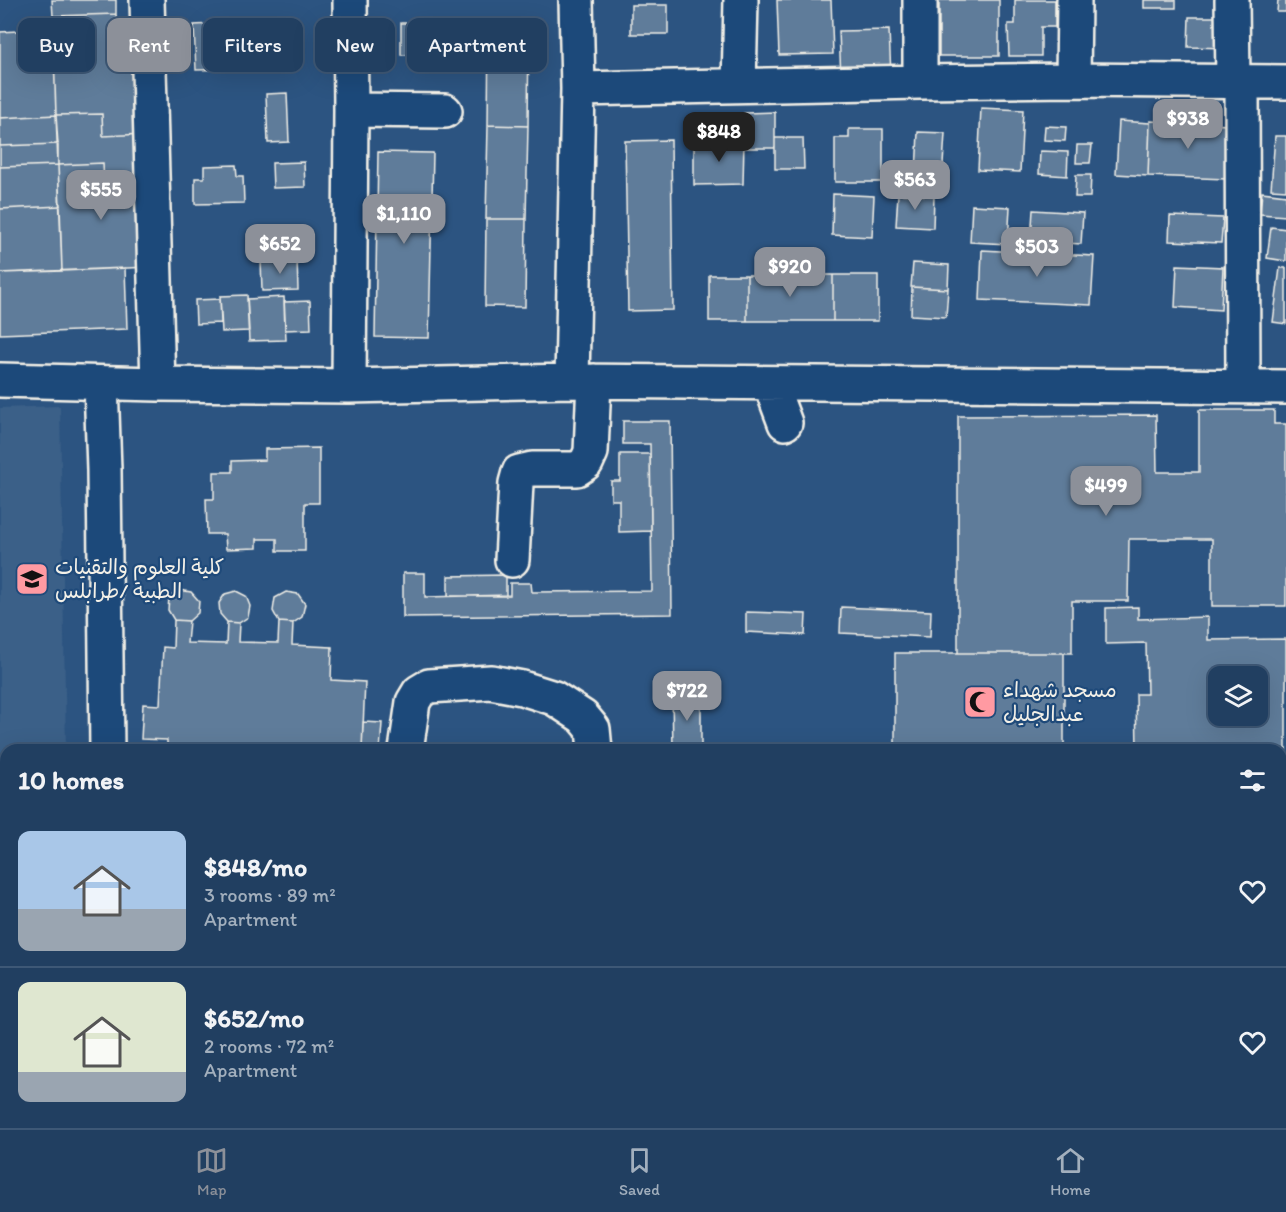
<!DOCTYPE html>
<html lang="en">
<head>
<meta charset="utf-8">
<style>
	:root { --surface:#213f61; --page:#294667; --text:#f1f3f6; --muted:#a2afbd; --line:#3e5876; --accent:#8c9099 }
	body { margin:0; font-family:Itim,"Playpen Sans Arabic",sans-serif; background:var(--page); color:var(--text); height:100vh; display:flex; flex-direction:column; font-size:22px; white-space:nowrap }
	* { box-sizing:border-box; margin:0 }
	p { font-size:20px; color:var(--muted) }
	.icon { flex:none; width:33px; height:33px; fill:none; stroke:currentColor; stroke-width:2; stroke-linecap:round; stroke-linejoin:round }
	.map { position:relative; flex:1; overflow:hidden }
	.details { position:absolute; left:0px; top:744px; width:1287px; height:384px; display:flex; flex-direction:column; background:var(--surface); border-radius:18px 18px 0 0; box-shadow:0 6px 24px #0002,0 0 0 2px var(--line) }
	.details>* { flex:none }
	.banner { position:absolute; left:18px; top:18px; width:600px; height:54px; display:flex; gap:12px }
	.fabs { position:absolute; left:1208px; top:666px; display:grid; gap:12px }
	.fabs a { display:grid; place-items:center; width:60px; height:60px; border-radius:12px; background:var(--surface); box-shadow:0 6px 24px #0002,0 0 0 2px var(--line); font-size:30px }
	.price { position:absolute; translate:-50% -51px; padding:0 14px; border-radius:12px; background:var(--accent); color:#fff; font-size:20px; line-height:39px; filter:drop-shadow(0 2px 3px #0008) }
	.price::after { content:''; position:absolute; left:50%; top:36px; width:18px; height:14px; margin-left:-9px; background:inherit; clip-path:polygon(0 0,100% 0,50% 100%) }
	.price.on { background:#222; color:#fff }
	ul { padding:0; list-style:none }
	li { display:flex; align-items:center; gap:18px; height:150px; padding:0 18px }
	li+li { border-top:2px solid var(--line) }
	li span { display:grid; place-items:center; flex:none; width:168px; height:120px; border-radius:12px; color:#555 }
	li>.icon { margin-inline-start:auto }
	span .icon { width:72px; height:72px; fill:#fffc; stroke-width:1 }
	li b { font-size:26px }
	h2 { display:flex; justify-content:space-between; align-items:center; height:72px; padding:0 18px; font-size:26px }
	.chip { padding:0 21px; border-radius:12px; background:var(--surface); box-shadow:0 6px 24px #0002,0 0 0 2px var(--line); font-size:21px; line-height:54px }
	.chip.on { background:var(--accent); color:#fff }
	.menu { display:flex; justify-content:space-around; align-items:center; height:84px; border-top:2px solid var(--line); background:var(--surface); font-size:16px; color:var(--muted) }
	.menu a { display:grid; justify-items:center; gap:3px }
	.menu .on { color:var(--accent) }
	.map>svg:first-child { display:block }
</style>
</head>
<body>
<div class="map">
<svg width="1286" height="1128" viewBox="0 0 1286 1128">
	<rect width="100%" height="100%" fill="#2c5481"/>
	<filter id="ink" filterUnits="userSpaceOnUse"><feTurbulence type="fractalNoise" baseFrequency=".0167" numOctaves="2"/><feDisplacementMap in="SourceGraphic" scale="12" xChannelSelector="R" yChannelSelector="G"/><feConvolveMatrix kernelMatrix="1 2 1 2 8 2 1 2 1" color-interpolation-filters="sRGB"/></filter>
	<g filter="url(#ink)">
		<path fill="#3b6088" d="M60,406l6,344h-60v99h-6v-441z"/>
		<path fill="#5e7b9a" stroke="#f4f1e8" stroke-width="1.5" fill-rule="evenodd" d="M52,0h64v14l-63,2z
			M777,0h54l2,54 -54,1z
			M939,0h60v56h-60z
			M1015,0h40v27h-14v29h-32l-1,-32h7z
			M1144,0h32v8h-32z
			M1278,0h8v12h-9z
			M631,5h37v29h-37z
			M116,14l2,35 22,-1 4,86 -41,2 -1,-22 -46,1 -3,-99z
			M1189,17h39v31l-40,-1z
			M234,23l1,46 -39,1 -2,-45z
			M401,23h34l-1,33 -33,-1z
			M489,23l40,1 -1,102 -40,-1z
			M300,28l1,24 -16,1 1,15 -19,1 -2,-40z
			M53,29l3,86 -56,3v-86z
			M889,30l2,46 -50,2 -2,-47z
			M287,93l2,49 -21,1 -2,-49z
			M981,108l42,2 -3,62 -42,-2z
			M775,112v36h-31v-35z
			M102,114l1,22 41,-2 1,51 -41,1 -1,-23 -45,2 -2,-50z
			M56,115l2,29 -58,2v-28z
			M1119,121l31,2 -2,53 -32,-2z
			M1150,121l78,4 -2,54 -78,-3z
			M488,125l40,1 -2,93h-40z
			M1045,126l21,1 -1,14 -21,-1z
			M849,129h34v53h-48v-44h14z
			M918,132l27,1 -4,63 -26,-1z
			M1275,136h11v54l-15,-1z
			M775,138h28l1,31h-29z
			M671,140l2,170 -45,1 -3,-170z
			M744,141l-1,43 -49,1v-43z
			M58,144v21l-58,2v-21z
			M1077,145h15l-2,18h-14z
			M1040,151l28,1 -1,24 -28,-2z
			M378,152l55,1 -4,185 -54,-1z
			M304,162l1,25 -32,1 -1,-25z
			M103,163l1,23 41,-1 4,82 -87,4 -4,-106z
			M58,165l2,41 -60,3v-42z
			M236,165l1,11h6l1,27 -49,1v-26h9v-12z
			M1076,175h15l-1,22h-15z
			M1262,192l24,3v21l-26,-2z
			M833,194l41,2 -2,41 -40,-2z
			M898,194l36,2 -1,32 -37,-2z
			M972,205l38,2 -2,37 -38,-2z
			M60,206l2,65 -62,2v-64z
			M1033,210l50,3 -2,31 -50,-3z
			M1170,216l53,2 -2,25 -52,-2z
			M486,219h40l-1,88 -40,-1z
			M1271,227l15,2v32l-19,-3z
			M307,240l1,18 -20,1 -1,-18z
			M287,241l1,18 -22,1 -1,-18z
			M982,250l112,6 -3,49 -111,-5z
			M297,258l1,32 -36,1 -1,-31z
			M913,263l36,2 -1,24 -37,-2z
			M1177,265l46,2 -2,43 -46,-3z
			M125,268l2,61 -127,5v-61z
			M1280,268h6v56l-13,-2z
			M709,275h38v46h-38z
			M747,275h86v46h-86z
			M833,275h45v46h-45z
			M912,287l36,2 -2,28 -35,-2z
			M247,295l2,36 -27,1 -2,-36z
			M284,297l2,43 -37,1 -2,-42z
			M220,299l1,24 -25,1 -1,-24z
			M310,301l1,28 -26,1 -1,-28z
			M1199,410h75v14h12v182h-74v-67h-83l-1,62h-56v52h-114v-237l198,-1 1,57h42z
			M623,421h47l2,193 -269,3v-44h22v24l85,-2v-12h21l1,9 120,-1 -2,-147h-27z
			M319,448v55h-14v48h-28v-12h-20v9l-31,1 -1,-15h-18l-1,-35h8v-27h18v-11l33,-1v-11z
			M620,454h30l1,77 -32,1v-32h-8v-19h9z
			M506,575v21h-58v-20z
			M179,590l12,2 8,9 -1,12 -9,8 -15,-1 -6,-10 1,-13z
			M236,591l10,5 4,10 -2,11 -9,6 -12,-1 -7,-8 -1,-11 6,-9z
			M286,592l12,2 7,10 -3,13 -9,6 -14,-1 -6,-11 2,-13z
			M841,607l90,4 -1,26 -90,-4z
			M1138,607v12l70,-2v23l78,-1v177h-5v-66h-144l-1,-56h11l-1,-51 -40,1v-36zM1218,676h39v40h-39z
			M746,612l60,2 -1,21 -59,-3z
			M174,620l15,1 -2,22 39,1 1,-22 12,1 -1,19 40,1 1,-21 14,1 -1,22 40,2 -1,33 34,2 -3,68h-195v-10l-26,-1 2,-35 17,1 3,-58 10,1z
			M895,653h169v97h-169z
			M701,693v57h-28l-1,-56z
			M363,722l19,1 -2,27h-18z
			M1281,952h5v39h-5z
			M0,1015h6v74h-6z
			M1281,1024h5v34h-5z
			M131,1122h70v6h-70z
			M225,1122h43v6h-43z
			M352,1122h36v6h-36z
			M483,1122h39l-1,6h-38z
			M821,1122h60v6h-60z"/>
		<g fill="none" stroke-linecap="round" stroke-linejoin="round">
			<defs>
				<path id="minor" d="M147,0l11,384
					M1232,0l1,82
					M1073,80l1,-80
					M920,82v-82
					M1242,82l1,304
					M739,85l2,-85
					M578,89l342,-7 153,-2 213,2
					M351,110l94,1
					M0,380l158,4 191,2 223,-5 714,6
					M572,381l6,-292 -2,-89
					M101,383l3,87 3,280
					M770,383l15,40
					M349,386l2,-276 -1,-110
					M512,560l4,-77 3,-11 13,-3h45l9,-6 5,-11 3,-71
					M406,750l7,-48 6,-10 10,-6 62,-4 31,6 32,10 29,19 10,12 2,21
					M0,888h6
					M1281,894h5
					M1005,1122l281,5
					M96,1128v-6
					M313,1128v-6
					M568,1128v-6
					M716,1128v-6
					M932,1128l1,-6"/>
			</defs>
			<use href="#minor" stroke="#f4f1e8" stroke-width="38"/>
			<use href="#minor" stroke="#1f4a7a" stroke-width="33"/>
		</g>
	</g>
	<defs>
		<symbol id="university-square" viewBox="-11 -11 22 22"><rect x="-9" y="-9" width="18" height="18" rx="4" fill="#ff9aa2" stroke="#1f4a7a"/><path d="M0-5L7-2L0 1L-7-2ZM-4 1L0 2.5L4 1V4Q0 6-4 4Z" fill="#111"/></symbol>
		<symbol id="mosque-square" viewBox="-11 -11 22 22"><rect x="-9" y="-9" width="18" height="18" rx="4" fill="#ff9aa2" stroke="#1f4a7a"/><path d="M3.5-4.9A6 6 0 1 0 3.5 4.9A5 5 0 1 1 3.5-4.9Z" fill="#111"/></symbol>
	</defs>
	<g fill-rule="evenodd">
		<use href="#university-square" x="13" y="560" width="38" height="38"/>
		<use href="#mosque-square" x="961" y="683" width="38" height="38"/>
	</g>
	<g text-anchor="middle" stroke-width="4.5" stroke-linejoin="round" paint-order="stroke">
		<g font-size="21" fill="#f4f1e8" stroke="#1f4a7a" text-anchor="start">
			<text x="55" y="574">كلية العلوم والتقنيات<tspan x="55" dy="24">الطبية /طرابلس</tspan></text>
			<text x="1003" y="697">مسجد شهداء<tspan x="1003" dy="24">عبدالجليل</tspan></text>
		</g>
	</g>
</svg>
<div class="fabs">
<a><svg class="icon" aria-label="layers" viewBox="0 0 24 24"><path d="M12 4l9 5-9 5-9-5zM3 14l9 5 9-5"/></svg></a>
</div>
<b class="price" style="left:1188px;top:150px">$938</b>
<b class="price on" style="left:719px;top:163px">$848</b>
<b class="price" style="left:915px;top:211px">$563</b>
<b class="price" style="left:101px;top:221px">$555</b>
<b class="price" style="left:404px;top:245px">$1,110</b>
<b class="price" style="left:280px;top:275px">$652</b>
<b class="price" style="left:1037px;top:278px">$503</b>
<b class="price" style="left:790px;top:298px">$920</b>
<b class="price" style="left:1106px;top:517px">$499</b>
<b class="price" style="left:687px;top:722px">$722</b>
<div class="banner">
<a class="chip">Buy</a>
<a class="chip on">Rent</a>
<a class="chip">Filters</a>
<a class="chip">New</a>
<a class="chip">Apartment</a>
</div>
<section class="details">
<h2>10 homes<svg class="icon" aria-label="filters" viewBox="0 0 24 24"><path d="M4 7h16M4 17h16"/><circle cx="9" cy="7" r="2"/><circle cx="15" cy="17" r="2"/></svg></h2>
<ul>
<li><span style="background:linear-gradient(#a9c7e8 65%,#9aa5b1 0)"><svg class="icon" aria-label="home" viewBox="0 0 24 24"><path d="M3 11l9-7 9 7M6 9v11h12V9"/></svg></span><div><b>$848/mo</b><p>3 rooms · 89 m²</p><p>Apartment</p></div><svg class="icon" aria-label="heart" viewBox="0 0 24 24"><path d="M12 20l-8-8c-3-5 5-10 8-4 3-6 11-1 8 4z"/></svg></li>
<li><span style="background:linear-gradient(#dfe7d0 75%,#9aa5b1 0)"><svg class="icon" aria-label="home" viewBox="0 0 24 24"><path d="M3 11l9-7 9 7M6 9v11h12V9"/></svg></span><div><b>$652/mo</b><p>2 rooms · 72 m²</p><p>Apartment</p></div><svg class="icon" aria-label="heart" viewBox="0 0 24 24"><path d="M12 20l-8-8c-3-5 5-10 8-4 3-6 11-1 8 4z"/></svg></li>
</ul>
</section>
</div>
<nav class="menu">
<a class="on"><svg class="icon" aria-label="map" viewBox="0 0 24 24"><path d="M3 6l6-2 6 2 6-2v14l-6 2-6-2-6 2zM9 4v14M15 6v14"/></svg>Map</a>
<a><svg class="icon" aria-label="saved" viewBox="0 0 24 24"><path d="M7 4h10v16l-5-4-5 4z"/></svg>Saved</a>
<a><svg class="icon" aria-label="home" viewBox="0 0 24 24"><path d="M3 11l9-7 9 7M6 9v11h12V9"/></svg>Home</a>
</nav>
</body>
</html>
